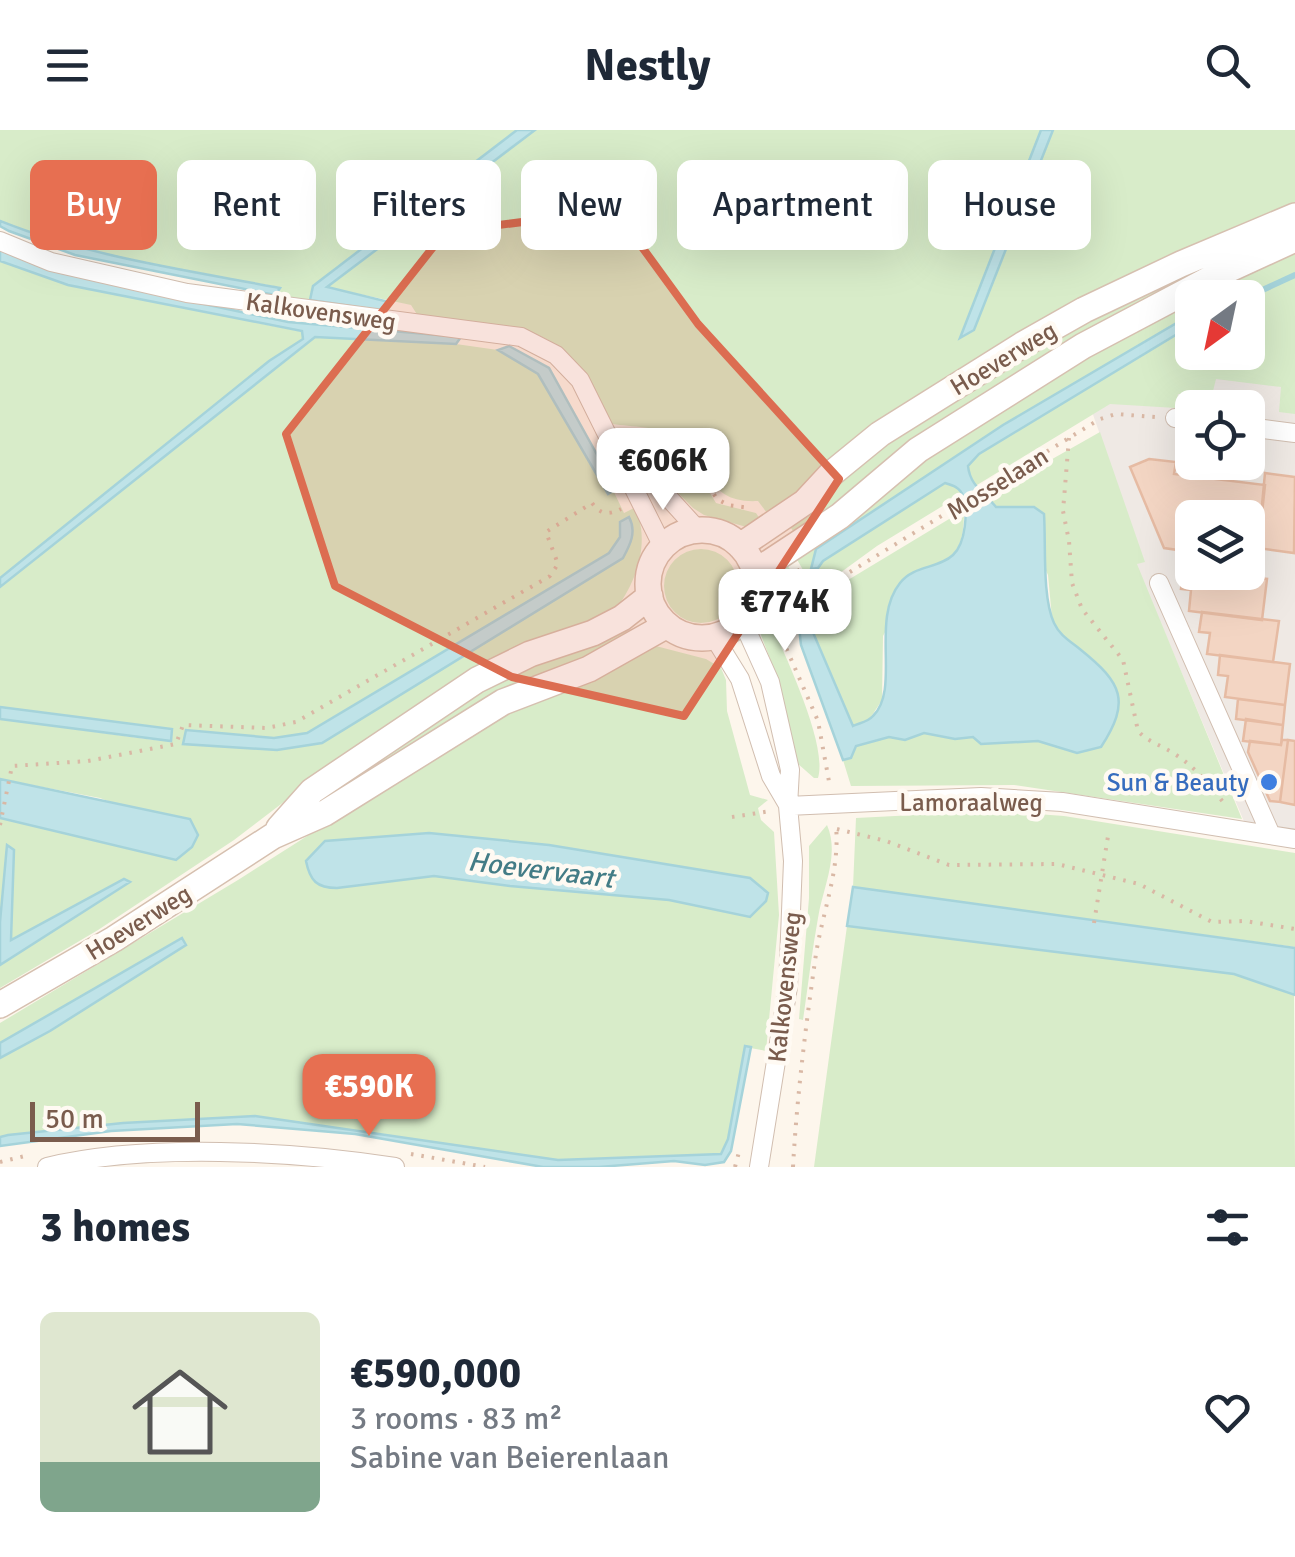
<!DOCTYPE html>
<html lang="en">
<head>
<meta charset="utf-8">
<style>
	:root { --surface:#fff; --page:#f6f6f7; --text:#1f2937; --muted:#747a83; --line:#e0e1e3; --accent:#e76f51 }
	body { margin:0; font-family:Signika,sans-serif; background:var(--page); color:var(--text); height:100vh; display:flex; flex-direction:column; font-size:38px; white-space:nowrap }
	* { box-sizing:border-box; margin:0 }
	p { font-size:32px; color:var(--muted) }
	.icon { flex:none; width:55px; height:55px; fill:none; stroke:currentColor; stroke-width:2; stroke-linecap:round; stroke-linejoin:round }
	.map { position:relative; height:1037px; overflow:hidden }
	.sheet { display:flex; flex-direction:column; background:var(--surface); flex:1 }
	.sheet>* { flex:none }
	.guide { position:absolute; left:30px; top:30px; width:1235px; height:90px; display:flex; gap:20px }
	.needle { width:65px; rotate:213deg }
	.tools { position:absolute; left:1175px; top:150px; display:grid; gap:20px }
	.tools a { display:grid; place-items:center; width:90px; height:90px; border-radius:15px; background:var(--surface); box-shadow:0 10px 40px #0002; font-size:50px }
	.scale { position:absolute; left:30px; bottom:25px; width:170px; box-sizing:border-box; padding-left:10px; border:5px solid #7a5c4d; border-top:0; font-size:28px; line-height:35px; white-space:nowrap; color:#7a5c4d; -webkit-text-stroke:8px #fffaf3; paint-order:stroke }
	.price { position:absolute; translate:-50% -85px; padding:0 22px; border-radius:20px; background:#fff; color:#222; font-size:32px; line-height:65px; filter:drop-shadow(0 2px 5px #0008) }
	.price::after { content:''; position:absolute; left:50%; top:60px; width:30px; height:22px; margin-left:-15px; background:inherit; clip-path:polygon(0 0,100% 0,50% 100%) }
	.price.on { background:var(--accent); color:#fff }
	ul { padding:0; list-style:none }
	li { display:flex; align-items:center; gap:30px; height:250px; padding:0 40px }
	li+li { border-top:2px solid var(--line) }
	li span { display:grid; place-items:center; flex:none; width:280px; height:200px; border-radius:15px; color:#555 }
	li>.icon { margin-inline-start:auto }
	span .icon { width:120px; height:120px; fill:#fffc; stroke-width:1 }
	li b { font-size:42px }
	h2 { display:flex; justify-content:space-between; align-items:center; height:120px; padding:0 40px; font-size:42px }
	.tag { padding:0 35px; border-radius:15px; background:var(--surface); box-shadow:0 10px 40px #0002; font-size:35px; line-height:90px }
	.tag.on { background:var(--accent); color:#fff }
	header { display:flex; justify-content:space-between; align-items:center; height:130px; padding:0 40px; background:var(--surface); font-size:45px; font-weight:700 }
	.map>svg:first-child { display:block }
</style>
</head>
<body>
<header><svg class="icon" aria-label="menu" viewBox="0 0 24 24"><path d="M4 6h16M4 12h16M4 18h16"/></svg>Nestly<svg class="icon" aria-label="search" viewBox="0 0 24 24"><circle cx="10" cy="10" r="6"/><path d="M15 15l6 6"/></svg></header>
<div class="map">
<svg width="1295" height="1037" viewBox="0 0 1295 1037">
	<rect width="100%" height="100%" fill="#fdf6ec"/>
	<path fill="#efe9e4" fill-rule="evenodd" d="M1295,194v521l-44,-7 -115,-274 8,-3 -54,-155 158,-54zM1192,278h56v54h-56zM1192,388h56v54h-56z"/>
	<path fill="#d8ecc9" fill-rule="evenodd" d="M0,0h517l-204,156 -3,14 -35,-5 4,-8c-95,-17 -190,-30 -279,-66z
		M535,0h506l-80,207 13,-7 79,-200h242v77l-85,35 -398,240 -42,35 -12,-16c-55,3 -46,-41 -83,-64 -19,-11 -42,-10 -63,-13 -50,-108 -87,-95 -194,-108l-7,-11 -85,-18z
		M1247,110l-451,295 -8,-11 53,-51 193,-128z
		M1295,118v166l-16,-2 2,-25 -65,-8 -5,20 -33,-5 -2,14 -66,-4 -233,142 -44,32 -18,5 -8,-6 -12,-21 159,-122 238,-136v54h56v-54h-55z
		M0,131l68,24 235,47v7l-34,22 -269,217z
		M316,207l140,7 42,6 40,24 70,119 5,-3 11,23 12,-6 5,10 -2,2c9,30 -5,68 -24,91l-288,159 -93,71 -136,90 -98,58v-23l129,-83 -6,-2 -112,60 3,-90 -14,72v-104l175,42 17,-13 6,-12 -98,-37 -100,-19v-60l154,21 16,1 2,-12 -172,-22v-120zM620,407l2,21 -300,185 -136,-13 88,8 32,-5 303,-180z
		M1100,302l45,130 -8,2 105,255 -228,-34 -163,1 -8,-26 8,-2 5,-12 33,-9 16,3 19,-7 31,6 18,-2 19,7 47,-3 32,8 35,-77 -45,-36 -9,-18 -4,-43 -33,-69 -19,1 -9,-11z
		M626,303c51,6 65,28 90,70l40,10 6,9 -12,6 -46,-13 -11,-7 -71,-71z
		M964,380c0,38 -7,51 -46,59l-35,67 -1,64 -13,20 -16,7 -44,-104 -22,11 -2,-13 5,-6z
		M664 456a37 37 0 1 1 74 0a37 37 0 1 1-74 0Z
		M786,433c29,43 -5,27 -15,59 14,35 57,122 47,156h-4l-17,-15 -22,-91 -14,-37 9,-48z
		M624,497l8,11 -320,175 -5,-6 189,-127z
		M652,515l54,14 15,9 5,12 1,31 23,84 18,5 -10,8 3,12 13,12 5,83 -13,136 -21,-4 -17,92 -7,15 -163,6 -303,-44 -132,7 -123,14v-79l50,-27 136,-87 -4,-5 -182,104v-20l238,-143 241,-153zM514,713l35,2 201,72 -81,-17 -159,-14 -76,-10 -97,12z
		M994,681l70,5 231,37v94l-442,-60 3,-69z
		M827,695c13,30 -4,62 -9,93 -6,33 -10,68 -15,102l-4,-1 10,-121v-52z
		M847,796l387,48 60,20 1,173h-481z"/>
	<path fill="#bfe3e8" stroke="#a5d3da" stroke-width="2.5" d="M517,0h18l-208,157 62,15 -5,9 -74,-11 3,-14z
		M1041,0h12l-79,200 -14,8z
		M0,91c90,36 185,49 280,67l-5,7 -200,-40 -66,-24 -9,-5z
		M0,119l125,38 163,35 173,15 -5,7 -141,-7 -315,250v-9l269,-217 34,-22 -1,-8 -234,-46 -68,-24z
		M1192,184v11l-213,129 -11,12c2,20 17,27 28,41h38l10,7c2,30 -2,83 10,109 6,13 16,18 27,27 41,33 50,51 20,97l-24,6 -39,-12 -57,3 -8,-7 -18,2 -31,-6 -19,7 -16,-3 -33,9 -5,12 -8,2 -42,-115 -2,-18 10,-4 44,103c6,-3 15,-4 20,-10 28,-27 -3,-96 27,-133 14,-18 38,-14 53,-28 13,-12 15,-44 10,-59 -3,-9 -11,-11 -18,-13l-122,78 -5,7 -7,1 5,-20 187,-124z
		M509,216l40,22 67,121 -8,5 -70,-120 -40,-24z
		M629,387c8,15 1,28 -6,41l-301,185 -45,7 -94,-6 3,-14 88,8 33,-5 302,-180 11,-16v-15z
		M0,577l172,22 -1,12 -171,-22z
		M0,649l190,40 8,16 -6,12 -16,13 -176,-42z
		M429,703l120,12 201,33 18,15 -2,8 -16,16 -81,-17 -159,-14 -76,-10 -97,12c-20,0 -27,-7 -31,-27l19,-20z
		M7,715l7,5 -3,90 113,-61 6,3 -130,83v-43z
		M853,757l442,61v47l-61,-21 -387,-48z
		M182,808l4,7 -136,86 -50,27v-15z
		M745,916l6,1 -20,104 -7,11 -19,3 -31,-4 -75,6h-56l-188,-33 -118,-10 -126,7 -111,15v-9l8,-2 115,-12 132,-7 303,44 163,-6 7,-15z"/>
	<g fill="none" stroke-linecap="round" stroke-linejoin="round">
		<path stroke="#a5d3da" stroke-width="6" d="M1245,168l50,-23"/>
	</g>
	<path fill="#f3d5c3" stroke="#e6bba3" stroke-width="2.5" d="M1149,329l27,3 -2,12 91,11 -8,75 -9,-1v-41h-56v34l-28,-4 -34,-81z
		M1265,343l30,4 -1,76 -36,-5z
		M1184,438l8,2v2l75,7 -5,41 -73,-9 2,-21 -10,-1z
		M1202,482l77,9 -6,41 -66,-8 3,-21 -11,-1z
		M1220,525l70,9 -5,41 -60,-8 3,-21 -10,-1z
		M1238,569l47,6 -2,20 -47,-6z
		M1246,589l37,6 -2,20 -38,-4z
		M1282,610h6l-8,62 -10,-1 -22,-49 2,-11 31,4z
		M1288,610l7,1v64l-15,-3z"/>
	<g fill="none" stroke-linecap="round" stroke-linejoin="round">
		<defs>
			<path id="street" d="M0,111l51,21 136,31 334,44 35,18 24,25 83,167
				M1175,288l17,2
				M1248,297l47,6
				M614,308l84,92
				M1159,453l112,252
				M742,490l28,62 20,88 -2,36 5,55 -5,126 -29,180
				M714,507l26,42 31,97 17,29
				M788,676l193,-9 81,5 233,37
				M47,1037c99,-24 247,-16 348,0"/>
			<path id="secondary" d="M648 454a54 54 0 1 1 108 0a54 54 0 1 1-108 0Z
				M740,416l65,-44 26,-28 49,-40 142,-89 62,-35 97,-46 114,-48
				M755,442l85,-56 78,-66 165,-104 136,-72 76,-35
				M279,698l33,-37 165,-111 53,-26 63,-21 29,-15 28,-22
				M0,875l114,-66 159,-103 52,-23 178,-111 86,-33 78,-44"/>
		</defs>
		<use href="#street" stroke="#d1beb0" stroke-width="20"/>
		<use href="#secondary" stroke="#d6c0b0" stroke-width="28"/>
		<path stroke="#d9b8a5" stroke-width="4" stroke-dasharray="2.5 8" stroke-linecap="butt" d="M637,301l29,7 20,14 31,47 11,6 22,3
			M1069,308l-6,73 6,30 3,42 10,26 41,51 15,71c10,11 23,14 35,22 23,14 38,34 54,54
			M797,439l16,26 -31,18 -5,14 41,94 12,66
			M814,464l286,-175 16,-5 39,3
			M732,687l39,-6
			M0,695l12,-59 76,-5 88,-17 7,-19 83,3 30,-6 254,-146 8,-12 -12,-32 46,-29c9,12 16,12 29,6
			M837,699l49,12 63,24 108,-1 82,20 73,38 33,-1 50,8
			M1094,793l15,-93
			M411,1024l74,13
			M0,1032l29,-7
			M735,1037l4,-15
			M793,1037c4,-72 13,-143 23,-213 7,-44 24,-84 20,-128"/>
		<use href="#street" stroke="#fff" stroke-width="18"/>
		<use href="#secondary" stroke="#fff" stroke-width="25"/>
	</g>
	<path fill="#dc6d51" fill-opacity="0.2" stroke="#dc6d51" stroke-width="8" stroke-linejoin="round" d="M615,80l83,114 141,155 -155,237 -172,-39 -177,-91 -49,-152 159,-202z"/>
	<circle fill="#3f7fe0" stroke="#fffaf3" stroke-width="4" cx="1269" cy="652" r="10"/>
	<g text-anchor="middle" stroke-width="9" stroke-linejoin="round" paint-order="stroke">
		<g font-size="25" fill="#7a5c4d" stroke="#fffaf3">
			<text transform="translate(321 181) rotate(8)" y="9">Kalkovensweg</text>
			<text transform="translate(1003 228) rotate(-31)" y="9">Hoeverweg</text>
			<text transform="translate(997 353) rotate(-32)" y="9">Mosselaan</text>
			<text x="971" y="681">Lamoraalweg</text>
			<text transform="translate(138 792) rotate(-32)" y="9">Hoeverweg</text>
			<text transform="translate(784 857) rotate(-84)" y="9">Kalkovensweg</text>
		</g>
		<g font-size="25" fill="#366cbe" stroke="#fffaf3" text-anchor="end">
			<text x="1249" y="661">Sun &amp; Beauty</text>
		</g>
		<g font-size="28" font-style="italic" fill="#437c86" stroke="#fffaf3">
			<text transform="translate(541 739) rotate(7)" y="10">Hoevervaart</text>
		</g>
	</g>
</svg>
<div class="tools">
<a><svg class="needle" viewBox="-14 -14 28 28"><path d="M0-13l5 13h-10z" fill="#e53935"/><path d="M0 13l5-13h-10z" fill="#747a83"/></svg></a>
<a><svg class="icon" aria-label="locate" viewBox="0 0 24 24"><circle cx="12" cy="12" r="6"/><path d="M12 2v4M12 18v4M2 12h4M18 12h4"/></svg></a>
<a><svg class="icon" aria-label="layers" viewBox="0 0 24 24"><path d="M12 4l9 5-9 5-9-5zM3 14l9 5 9-5"/></svg></a>
</div>
<div class="scale">50 m</div>
<b class="price" style="left:663px;top:383px">€606K</b>
<b class="price" style="left:785px;top:524px">€774K</b>
<b class="price on" style="left:369px;top:1009px">€590K</b>
<div class="guide">
<a class="tag on">Buy</a>
<a class="tag">Rent</a>
<a class="tag">Filters</a>
<a class="tag">New</a>
<a class="tag">Apartment</a>
<a class="tag">House</a>
</div>
</div>
<section class="sheet">
<h2>3 homes<svg class="icon" aria-label="filters" viewBox="0 0 24 24"><path d="M4 7h16M4 17h16"/><circle cx="9" cy="7" r="2"/><circle cx="15" cy="17" r="2"/></svg></h2>
<ul>
<li><span style="background:linear-gradient(#dfe7d0 75%,#7fa58c 0)"><svg class="icon" aria-label="home" viewBox="0 0 24 24"><path d="M3 11l9-7 9 7M6 9v11h12V9"/></svg></span><div><b>€590,000</b><p>3 rooms · 83 m²</p><p>Sabine van Beierenlaan</p></div><svg class="icon" aria-label="heart" viewBox="0 0 24 24"><path d="M12 20l-8-8c-3-5 5-10 8-4 3-6 11-1 8 4z"/></svg></li>
</ul>
</section>
</body>
</html>
